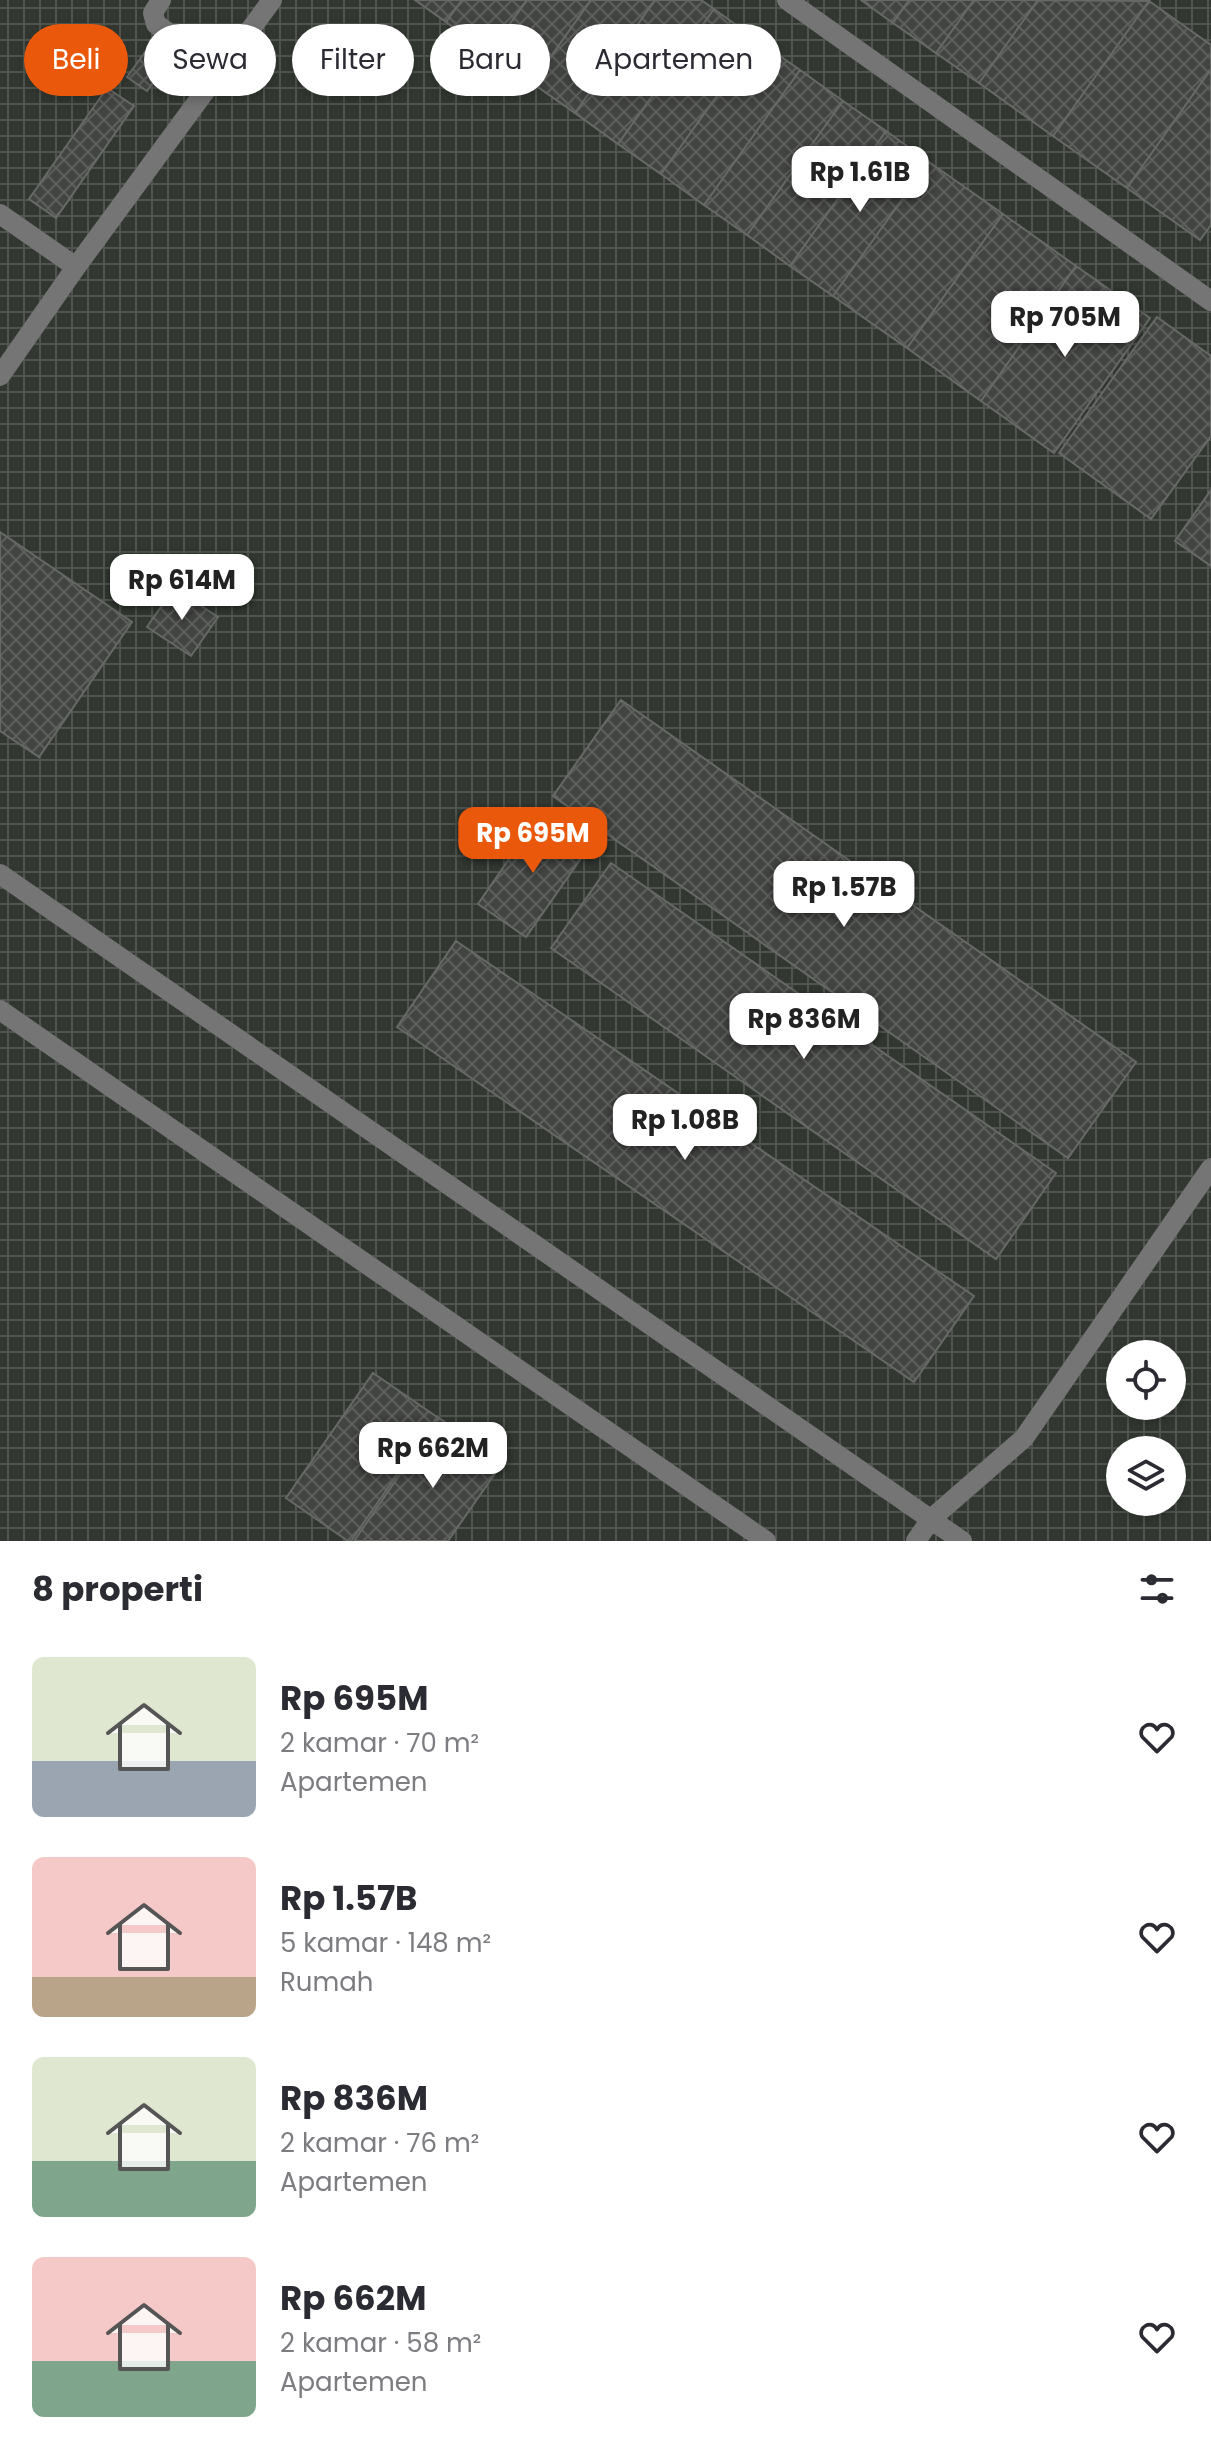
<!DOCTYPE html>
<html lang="id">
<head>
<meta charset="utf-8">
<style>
	:root { --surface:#fff; --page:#f7f7f7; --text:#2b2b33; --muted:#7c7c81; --accent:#ea580c }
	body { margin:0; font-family:Poppins,sans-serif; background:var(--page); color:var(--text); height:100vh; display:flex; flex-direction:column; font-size:30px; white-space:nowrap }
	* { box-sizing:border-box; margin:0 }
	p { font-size:26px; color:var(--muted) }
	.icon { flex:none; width:44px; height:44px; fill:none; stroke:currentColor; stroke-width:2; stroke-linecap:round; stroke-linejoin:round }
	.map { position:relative; height:1541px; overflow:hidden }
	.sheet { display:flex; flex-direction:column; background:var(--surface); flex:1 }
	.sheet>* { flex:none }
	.hud { position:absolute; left:24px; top:24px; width:800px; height:72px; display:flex; gap:16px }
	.tools { position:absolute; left:1106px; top:1340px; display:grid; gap:16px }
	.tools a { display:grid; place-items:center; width:80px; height:80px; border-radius:50%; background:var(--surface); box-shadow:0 4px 12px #0003; font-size:40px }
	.price { position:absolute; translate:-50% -68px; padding:0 18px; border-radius:16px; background:#fff; color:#222; font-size:26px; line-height:52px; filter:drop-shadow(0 2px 4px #0008) }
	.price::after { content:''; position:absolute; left:50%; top:48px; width:24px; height:18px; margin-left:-12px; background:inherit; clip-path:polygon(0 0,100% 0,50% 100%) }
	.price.on { background:var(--accent); color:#fff }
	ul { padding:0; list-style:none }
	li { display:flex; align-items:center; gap:24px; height:200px; padding:0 32px }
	li span { display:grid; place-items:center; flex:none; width:224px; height:160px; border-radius:12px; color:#555 }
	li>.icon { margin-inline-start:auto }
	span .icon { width:96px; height:96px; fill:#fffc; stroke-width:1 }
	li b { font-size:34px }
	h2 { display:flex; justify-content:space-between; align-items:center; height:96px; padding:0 32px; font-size:34px }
	.pill { padding:0 28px; border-radius:36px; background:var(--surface); box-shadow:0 4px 12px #0003; font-size:28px; line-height:72px }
	.pill.on { background:var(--accent); color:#fff }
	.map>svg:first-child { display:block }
</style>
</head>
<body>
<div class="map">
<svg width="1211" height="1541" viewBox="0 0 1211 1541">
	<defs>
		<pattern id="industrial-grid" width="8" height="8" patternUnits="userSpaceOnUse" patternTransform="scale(2)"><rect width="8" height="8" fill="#323831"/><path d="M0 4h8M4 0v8" fill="none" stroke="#50554f"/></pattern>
		<pattern id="building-cross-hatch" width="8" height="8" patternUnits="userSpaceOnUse" patternTransform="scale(2)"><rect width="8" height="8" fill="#424442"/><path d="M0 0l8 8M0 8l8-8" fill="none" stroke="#5e5f5d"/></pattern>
	</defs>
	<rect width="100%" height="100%" fill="#2c2e2b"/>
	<path fill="url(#industrial-grid)" fill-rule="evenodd" d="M0,0h1211v1541h-1211zM1120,1354h52v52h-52zM1120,1450h52v52h-52z"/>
	<path fill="url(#building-cross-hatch)" stroke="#666966" stroke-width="2" d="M415,0h47l-16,22z
		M462,0h65l-38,53 -43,-31z
		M527,0h64l-59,83 -43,-30z
		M591,0h64l-80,113 -43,-30z
		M655,0h46l13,9 -96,135 -43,-31z
		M861,0h48l-16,23z
		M909,0h65l-38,53 -43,-30z
		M974,0h64l-59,83 -43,-30z
		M1038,0l111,1 -96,135 -74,-53z
		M1149,1l62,44v24l-84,119 -74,-52z
		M714,9l43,31 -96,134 -43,-30z
		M757,40l43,30 -96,135 -43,-31z
		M148,48l19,14 -20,29 -20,-14z
		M1211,69v156l-11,15 -73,-52z
		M800,70l43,31 -96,134 -43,-30z
		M107,88l27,18 -78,112 -27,-19z
		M843,101l43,30 -96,135 -43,-31z
		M886,131l43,31 -96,134 -43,-30z
		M929,162l74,52 -96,134 -74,-52z
		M1003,214l73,52 -95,135 -74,-53z
		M1076,266l74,52 -96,135 -73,-52z
		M1157,317l54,39v80l-60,83 -92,-66z
		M1211,490v76l-36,-25z
		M0,532l132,90 -93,135 -39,-26z
		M174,588l44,29 -27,39 -44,-29z
		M621,700l515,362 -68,96 -515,-362z
		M540,814l49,33 -63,90 -48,-33z
		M611,863l445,310 -60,86 -445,-311z
		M456,941l518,355 -60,86 -517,-355z
		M373,1373l64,44 -86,124h-3l-62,-43z
		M439,1418l64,44 -55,79h-94z"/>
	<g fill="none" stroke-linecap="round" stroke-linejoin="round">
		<path stroke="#747574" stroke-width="20" d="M161,0l-8,13 3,11 65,46
			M787,0l424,301
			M0,214l76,53
			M0,376l76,-109 196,-267
			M0,874l962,667
			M0,1010l766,531
			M916,1541l15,-22 93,-81 187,-270"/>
	</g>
</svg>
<div class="tools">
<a><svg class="icon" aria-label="locate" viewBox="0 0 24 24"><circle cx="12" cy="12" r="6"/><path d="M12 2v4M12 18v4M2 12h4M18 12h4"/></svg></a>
<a><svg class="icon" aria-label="layers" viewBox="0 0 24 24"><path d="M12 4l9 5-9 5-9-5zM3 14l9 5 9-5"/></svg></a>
</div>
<b class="price" style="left:860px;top:214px">Rp 1.61B</b>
<b class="price" style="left:1065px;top:359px">Rp 705M</b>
<b class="price" style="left:182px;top:622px">Rp 614M</b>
<b class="price on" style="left:533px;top:875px">Rp 695M</b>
<b class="price" style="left:844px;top:929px">Rp 1.57B</b>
<b class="price" style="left:804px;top:1061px">Rp 836M</b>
<b class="price" style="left:685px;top:1162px">Rp 1.08B</b>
<b class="price" style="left:433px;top:1490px">Rp 662M</b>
<div class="hud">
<a class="pill on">Beli</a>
<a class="pill">Sewa</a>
<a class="pill">Filter</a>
<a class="pill">Baru</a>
<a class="pill">Apartemen</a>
</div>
</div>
<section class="sheet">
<h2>8 properti<svg class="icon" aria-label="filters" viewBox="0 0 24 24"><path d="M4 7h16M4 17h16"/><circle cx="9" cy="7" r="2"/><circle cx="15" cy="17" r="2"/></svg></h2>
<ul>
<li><span style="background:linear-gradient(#dfe7d0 65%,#9aa5b1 0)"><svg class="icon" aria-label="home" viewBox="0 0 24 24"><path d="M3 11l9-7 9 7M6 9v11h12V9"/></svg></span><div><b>Rp 695M</b><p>2 kamar · 70 m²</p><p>Apartemen</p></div><svg class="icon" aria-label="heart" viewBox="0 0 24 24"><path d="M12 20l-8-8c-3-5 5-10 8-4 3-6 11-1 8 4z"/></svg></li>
<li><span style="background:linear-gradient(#f6c9c9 75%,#b9a48a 0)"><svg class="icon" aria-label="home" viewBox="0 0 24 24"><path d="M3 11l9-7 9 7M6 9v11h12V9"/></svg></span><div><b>Rp 1.57B</b><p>5 kamar · 148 m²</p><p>Rumah</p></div><svg class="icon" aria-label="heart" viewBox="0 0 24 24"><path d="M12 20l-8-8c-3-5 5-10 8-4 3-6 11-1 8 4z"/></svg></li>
<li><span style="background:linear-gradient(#dfe7d0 65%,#7fa58c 0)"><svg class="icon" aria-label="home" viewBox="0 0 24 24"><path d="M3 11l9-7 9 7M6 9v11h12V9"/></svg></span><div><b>Rp 836M</b><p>2 kamar · 76 m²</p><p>Apartemen</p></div><svg class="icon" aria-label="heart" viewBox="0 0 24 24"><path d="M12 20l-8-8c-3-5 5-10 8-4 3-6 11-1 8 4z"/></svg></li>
<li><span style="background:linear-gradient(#f6c9c9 65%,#7fa58c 0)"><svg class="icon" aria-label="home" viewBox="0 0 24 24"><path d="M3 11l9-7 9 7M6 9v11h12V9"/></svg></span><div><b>Rp 662M</b><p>2 kamar · 58 m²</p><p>Apartemen</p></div><svg class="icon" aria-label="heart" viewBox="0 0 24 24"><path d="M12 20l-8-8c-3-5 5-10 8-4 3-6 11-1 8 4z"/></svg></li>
</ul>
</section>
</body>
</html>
